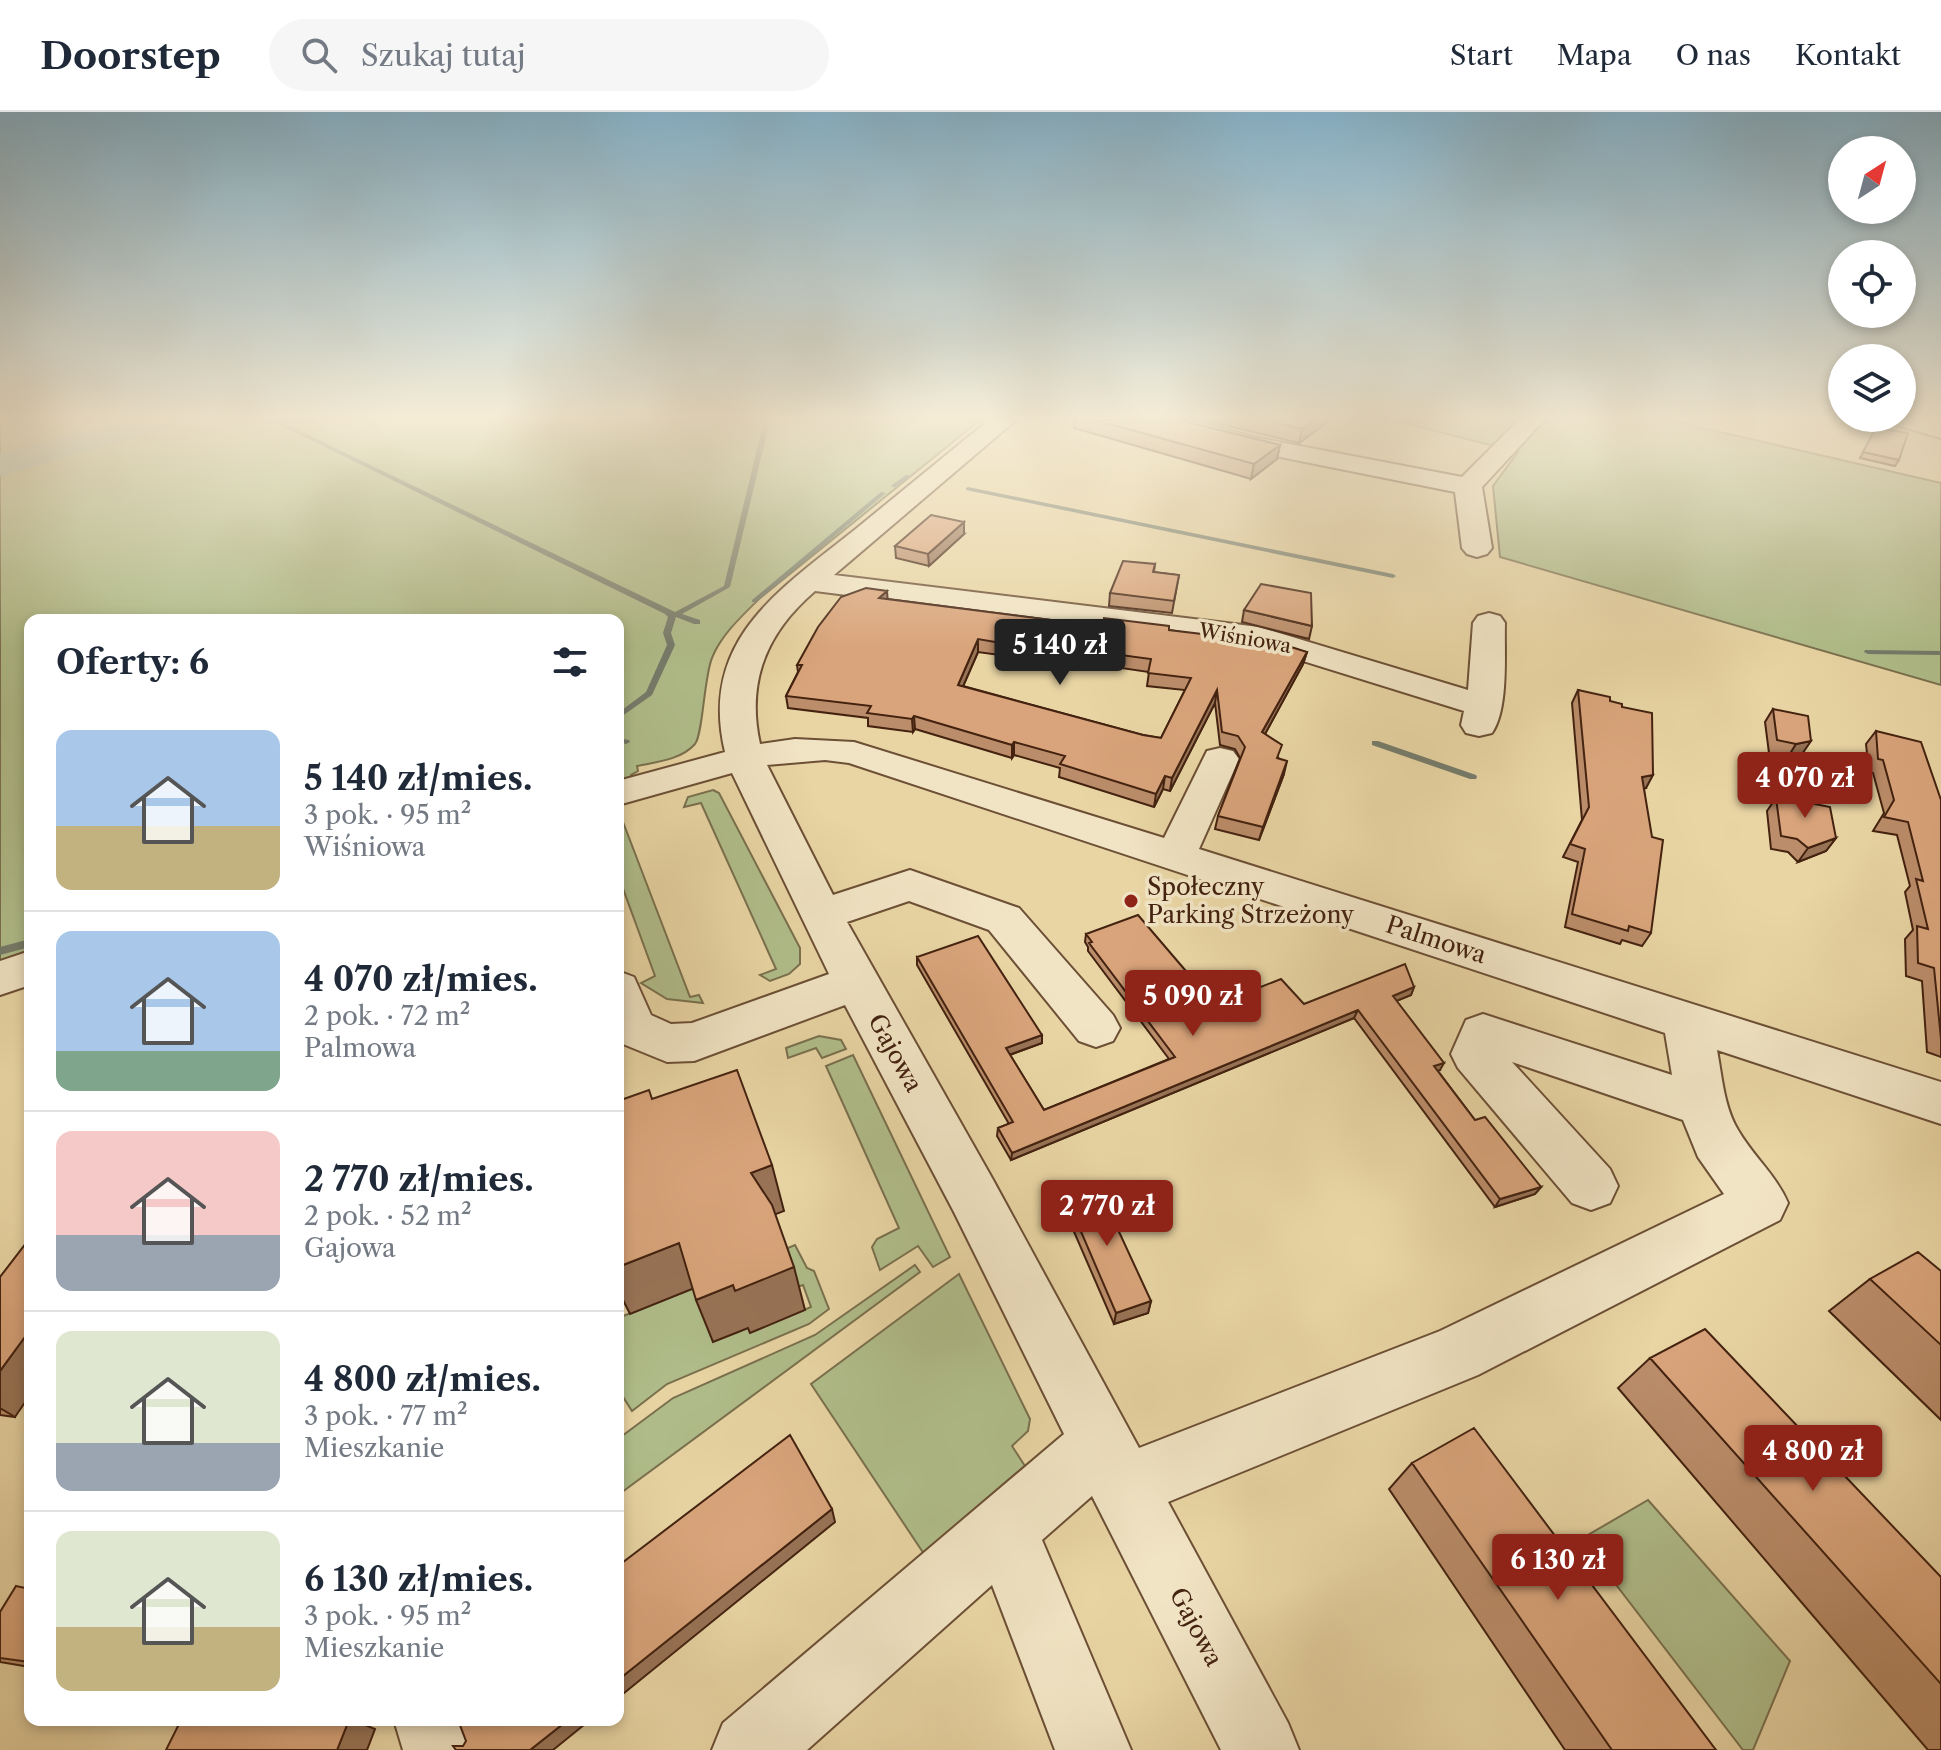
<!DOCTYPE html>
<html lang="pl">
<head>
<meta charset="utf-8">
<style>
	:root { --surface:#fff; --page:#f6f6f7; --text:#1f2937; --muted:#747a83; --line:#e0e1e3; --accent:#8f2418 }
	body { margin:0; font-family:"Libre Caslon Text",serif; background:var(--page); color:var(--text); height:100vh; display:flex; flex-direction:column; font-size:30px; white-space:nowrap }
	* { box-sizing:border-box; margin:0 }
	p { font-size:26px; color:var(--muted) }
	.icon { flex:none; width:44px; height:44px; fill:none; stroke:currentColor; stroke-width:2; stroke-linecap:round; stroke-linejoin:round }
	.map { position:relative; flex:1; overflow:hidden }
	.side { position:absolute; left:24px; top:502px; width:600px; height:1112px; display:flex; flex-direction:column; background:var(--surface); border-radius:16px; box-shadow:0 4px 12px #0003 }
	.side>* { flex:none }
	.needle { width:52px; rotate:36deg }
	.fabs { position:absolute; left:1828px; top:24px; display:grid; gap:16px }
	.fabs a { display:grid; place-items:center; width:88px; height:88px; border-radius:50%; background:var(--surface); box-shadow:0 4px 12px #0003; font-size:40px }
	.price { position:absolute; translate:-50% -68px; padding:0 18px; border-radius:8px; background:var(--accent); color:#fff; font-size:26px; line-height:52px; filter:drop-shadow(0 2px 4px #0008) }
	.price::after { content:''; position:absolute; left:50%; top:48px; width:24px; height:18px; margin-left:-12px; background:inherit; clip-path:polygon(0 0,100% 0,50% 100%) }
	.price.current { background:#222; color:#fff }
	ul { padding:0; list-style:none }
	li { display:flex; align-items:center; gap:24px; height:200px; padding:0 32px }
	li+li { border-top:2px solid var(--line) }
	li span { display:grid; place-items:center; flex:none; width:224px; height:160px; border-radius:16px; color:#555 }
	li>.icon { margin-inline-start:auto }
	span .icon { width:96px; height:96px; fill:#fffc; stroke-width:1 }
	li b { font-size:34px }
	h2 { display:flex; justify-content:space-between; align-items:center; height:96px; padding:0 32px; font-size:34px }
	header { display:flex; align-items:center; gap:48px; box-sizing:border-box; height:112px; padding:0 40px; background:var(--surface); border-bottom:2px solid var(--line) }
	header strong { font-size:38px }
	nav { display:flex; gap:44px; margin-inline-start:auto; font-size:28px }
	.search { width:560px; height:72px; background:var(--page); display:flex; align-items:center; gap:20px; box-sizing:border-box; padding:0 28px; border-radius:44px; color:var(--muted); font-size:30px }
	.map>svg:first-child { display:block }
</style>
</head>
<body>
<header>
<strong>Doorstep</strong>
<div class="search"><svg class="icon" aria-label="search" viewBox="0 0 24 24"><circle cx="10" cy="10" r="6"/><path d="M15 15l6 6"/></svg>Szukaj tutaj</div>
<nav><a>Start</a><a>Mapa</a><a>O nas</a><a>Kontakt</a></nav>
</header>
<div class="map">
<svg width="1941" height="1638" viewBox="0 0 1941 1638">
	<rect width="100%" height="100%" fill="#e9d5a4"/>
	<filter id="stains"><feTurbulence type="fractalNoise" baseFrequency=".0025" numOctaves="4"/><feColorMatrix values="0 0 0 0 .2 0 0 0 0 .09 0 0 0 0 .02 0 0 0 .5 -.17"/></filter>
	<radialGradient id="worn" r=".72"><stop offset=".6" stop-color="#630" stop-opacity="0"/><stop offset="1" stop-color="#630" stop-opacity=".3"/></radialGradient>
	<path fill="#b0be8b" stroke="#7a704e" stroke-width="2" d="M0,308h980l-221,179c-17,17 -38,36 -47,59 -8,19 -9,76 -17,86 -14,16 -39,18 -58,22l1,5 -7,4 2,5 -15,3v-163h-588v339l-30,9z
		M1393,308h275l273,63v202l-441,-128 -7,-71 25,-34z
		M713,678l6,3 81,155v16l-11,10 -19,7 -10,-6 16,-6 -75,-166 -17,4 4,-10z
		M623,710l67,175 9,-2 4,8 -36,-4 -26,-16 14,-7 -37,-101v-52z
		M819,924l22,4 5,9 -24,9 -6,-10 -28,10 -2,-10z
		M853,943l97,202 -17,10 -15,-21 -38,24 -8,-23 5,-8 22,-11 -73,-162z
		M795,1133l12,23 7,3 15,38 -20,15 -142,60 -35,27 -14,-22v-71l79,-31 16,55 35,-14 2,5 61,-26 -8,-22 -6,2 -14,-37z
		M915,1153l5,7 -302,223v-56l55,-41 142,-63z
		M959,1162l71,145 -2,12 -16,15 13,20 -101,88 -113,-170z
		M1648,1388l142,161 -37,89h-10l-162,-211z"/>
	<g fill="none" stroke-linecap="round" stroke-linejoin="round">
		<path fill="#757c6c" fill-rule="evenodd" d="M270,308h7l398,192 49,-26 40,-166h6l-40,167 -48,27 18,6v4h-6l-18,-7 -5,16 4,12 -23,50 -34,24v-6l28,-21 21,-47 -4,-12 5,-16 -3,-3z
			M906,363l5,1 -15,11h-4v-2z
			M968,375l425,87 3,2 -3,2 -427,-88v-2z
			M881,380l5,1 -130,109h-4v-2z
			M1865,538l76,1v4l-73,-1 -4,-2z
			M618,626l11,2 1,2 -4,2 -8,-2z
			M1372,629h6l98,34 1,2 -1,2h-6l-98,-34z
			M30,827v8l-30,8v-8z"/>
		<path fill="#97b8a9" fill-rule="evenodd" d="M123,308h52l-4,7 -171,49v-22z"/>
		<defs>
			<path id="minor" d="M989,308h27l-182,155 425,52 209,63 5,-67 5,-7 11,-3 11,3 5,7c-1,30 4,85 -13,110l-13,3 -13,-3 -5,-8 3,-14 -209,-65 -440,-55c-48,41 -69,90 -55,153l35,-5 59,3 310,96 43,-87 13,-3 13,3 6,8 -40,90 742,233v42l-224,-74c5,26 7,57 21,80 15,26 38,45 50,73l-8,17 -302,155 -310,127 120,221 11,27h-78l-129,-254 -50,44 89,210h-76l-63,-165 -185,165h-95l11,-27 341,-289 -110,-222 -109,-207 -151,56 -27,1 -49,-20v-71l16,6 17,38 20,9 21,-1 137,-49 -97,-201 -114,32v-24l107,-29c-27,-113 56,-163 132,-224 44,-36 88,-72 132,-108zM825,648l24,3 816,270 7,42 -189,-61 -17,6 -15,34 7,14 114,135 19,7 19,-7 8,-17 -8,-17 -98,-107 171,58 15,37 26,37 -284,137 -301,117 -147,-270 -145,-256 62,-21 80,29 90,111 17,6 17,-6 7,-13 -7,-13 -94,-107 -109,-38 -77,25 -66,-130z
				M1151,308h39l63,17 209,40 57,-57h25l-62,67 10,61 -5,6 -10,3 -10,-3 -5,-6 -7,-56 -205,-41 -95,-26z
				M1892,308h38l11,3v15l-45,-13z
				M30,839v34l-30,10v-34z
				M394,1608h74l11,30h-76z"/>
		</defs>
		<use href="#minor" stroke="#6c4f35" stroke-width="4"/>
		<use href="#minor" fill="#f1e4c4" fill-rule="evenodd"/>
	</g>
	<path fill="#bb8d6a" stroke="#432210" stroke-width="2" fill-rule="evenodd" d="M1075,308h104l101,25 -3,14 -26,20 -177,-51z
		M1203,308h127l-31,23z
		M1876,316l23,32 -4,6 -35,-8z
		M964,422l-35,32 -33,-8 -1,-12z
		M1155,452l-1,8 25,3 -7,38 -63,-7 1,-13z
		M888,487l187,24 94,7 138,22 -4,12 -38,70 14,25 5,15 -25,66 -44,-11 3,-13 22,-58 -5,-9 -15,-4 -5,-42 -45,88 -7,-2 -9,18 -95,-30 1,-9 -46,-13 -2,3 -97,-29 -2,3 -45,-6v-8l-80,-10 -2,-12 12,-24 -1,-7zM1070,529l-3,19 82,12 -2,14 38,4 -24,48 -18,-3 -180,-49 15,-34 29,4z
		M1244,498l68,16 -3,13 -67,-17z
		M1578,578l32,11 36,87h-2l7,145 -9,13 -20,-6 -2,4 -55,-17 13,-65 -15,-5 19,-37 -10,-117z
		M1773,597l29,45 -14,3 -19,-4 -4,-31z
		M1876,619l65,69v257l-14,-5 -5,-71 -16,-5 -1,-37 8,-9 -8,-38 5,-6 -13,-51 -24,-4 11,-18 -11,-40 -4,-1 -3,-28z
		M1776,686l60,40 -10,13 -28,11 -10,-10 -17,-3 -4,-38z
		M1086,822l129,71 89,-1 110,-17 -3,8 -15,6 44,69 -2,1 37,49 66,67 -6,7 -40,13 -141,-189 -343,142 -14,-24 1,-8 11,-4 -92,-159v-8l125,78v8l-32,12 34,55 125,-51 -81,-108v-4l-3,-5z
		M1064,1080l87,109 -3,12 -34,11 -52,-120z
		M1941,1159v149l-112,-109 41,-32z
		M0,1165l15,140 -15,-2z
		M1650,1246l291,219v173h-13l-310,-362z
		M1412,1351l304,287h-151l-176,-261z
		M30,1477v78l-30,-5v-50z"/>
	<path fill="#987356" stroke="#432210" stroke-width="2" d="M1314,308h16l-31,23 3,-14z
		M1280,333l-3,14 -26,20 3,-15z
		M964,410v12l-35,32 -1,-12z
		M887,479l1,12 -9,-5z
		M1074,516l-1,13 -66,15v-12z
		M978,527v13l-20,46v-13z
		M1307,540l-4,12 -44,81 3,-13z
		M1217,578l-2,13 -45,88 2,-13z
		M914,604l1,13 -2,3 -1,-13z
		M1811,629l-9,13 -14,3 8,-13z
		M1014,630v13l-2,3v-13z
		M1287,649l-3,13 -25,66 4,-13z
		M1653,663l-7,13 -11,2 7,-13z
		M1165,664l-2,13 -9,18 2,-13z
		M1836,726l-10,13 -28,11 10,-14z
		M1414,875l-3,8 -22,9 4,-8z
		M1358,898l-4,8 -343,142 1,-7z
		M1042,923v8l-36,13v-8z
		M1444,951l-4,7 -10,3 4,-7z
		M772,1053l12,46 -21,8 -12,-46z
		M1541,1075l-6,7 -40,13 5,-8z
		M679,1131l18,44 -67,27 -12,-24v-23z
		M794,1155l11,43 -55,23 -2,-5 -35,14 -17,-42 37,-15z
		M1151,1189l-3,12 -34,11 2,-11z
		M30,1218v65l-15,22 -15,-9v-37z
		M832,1397l3,13 -217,176v-18z
		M349,1608h4l22,9 -8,21h-30z
		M568,1608h22l-37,30h-23z"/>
	<path fill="#d9a47b" stroke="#432210" stroke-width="2" fill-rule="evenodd" d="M1095,308h84l101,25 -26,19z
		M1264,308h50l-12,9z
		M1876,316l32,5 -9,27 -36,-8z
		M931,403l33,7 -36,32 -33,-8z
		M1123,449l32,3 -2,8 26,3 -5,26 -64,-8z
		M1261,472l50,9 1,33 -68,-16z
		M866,476l21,3 -8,7 196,25 28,2 1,-7 65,8v4l58,7 2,-4 28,3 50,16 -45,80 20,13 -5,13 10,3 -24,66 -45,-11 27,-69 -7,-11 -16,-4 -5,-42 -45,88 -7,-2 -9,18 -96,-30 5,-8 -51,-14 -2,3 -98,-29 -2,3 -45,-6 4,-7 -85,-10 16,-31h-5l21,-38 23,-30zM1074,516l-6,20 83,11 -3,14 43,5 -30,60 -18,-3 -185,-50 20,-46 29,5z
		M1578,578l32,7v4l12,3v3l30,6 1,62 -11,2 10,60 11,3 -12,93 -22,-7 -1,5 -56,-17 13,-65 -15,-5 19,-37z
		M1773,597l35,7 3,25 -15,3 -19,-4z
		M1876,619l45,11 20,58v239l-7,-71 -16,-5 -1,-37 11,3 -12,-50 7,2 -15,-59 -24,-5 10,-17 -11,-40 -5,-1z
		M1795,680l20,12 15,3 6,31 -28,10 -11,-9 -16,-3 -5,-38z
		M1138,803l77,90 66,-26 23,25 101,-40 9,23 -21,9 51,67 -10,3 41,54 10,-3 56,70 -41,12 -142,-189 -346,143 -14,-25 15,-6 -96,-165 61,-21 64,99 -36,13 38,62 131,-53 -86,-114 3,-1 -6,-8z
		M737,958l35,95 -21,8 21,32 22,62 -59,24 -2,-6 -37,15 -17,-57 -61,24v-166l31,-11 3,9z
		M1096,1070l55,119 -35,12 -52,-121z
		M30,1126v92l-30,41v-94z
		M1918,1140l23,19v74l-71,-66z
		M1705,1217l236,248v107l-291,-326z
		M1474,1316l242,322h-104l-200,-287z
		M790,1323l42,74 -214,171v-114z
		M16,1474l14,3v73l-30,-4v-46z
		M181,1608h168l-12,30h-171z
		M458,1608h110l-38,30h-74l-3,-4h10l3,-5z"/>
	<linearGradient id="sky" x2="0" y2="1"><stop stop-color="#87b6cf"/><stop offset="0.57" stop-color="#f5ecd6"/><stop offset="1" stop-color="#f5ecd6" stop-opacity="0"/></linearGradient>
	<rect width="1941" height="537" fill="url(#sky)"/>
	<circle fill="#8f2418" stroke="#f1e4c4" stroke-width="3" cx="1131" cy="789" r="8"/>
	<g text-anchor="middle" stroke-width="7" stroke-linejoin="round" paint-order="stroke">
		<g font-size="20" fill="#432210" stroke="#f1e4c4">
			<text transform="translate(1245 526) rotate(10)" y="7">Wiśniowa</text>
		</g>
		<g font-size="24" fill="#432210" stroke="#f1e4c4" text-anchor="start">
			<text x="1147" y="783">Społeczny<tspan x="1147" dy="28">Parking Strzeżony</tspan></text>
		</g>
		<g font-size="24" fill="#432210" stroke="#f1e4c4">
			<text transform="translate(1436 828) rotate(18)" y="8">Palmowa</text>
			<text transform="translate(895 941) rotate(61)" y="8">Gajowa</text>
			<text transform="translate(1196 1515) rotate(62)" y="8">Gajowa</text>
		</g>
	</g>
	<rect width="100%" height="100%" filter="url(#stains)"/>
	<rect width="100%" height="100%" fill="url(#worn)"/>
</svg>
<div class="fabs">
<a><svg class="needle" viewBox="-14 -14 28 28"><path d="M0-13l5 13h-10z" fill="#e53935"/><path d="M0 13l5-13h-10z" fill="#747a83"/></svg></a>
<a><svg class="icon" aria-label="locate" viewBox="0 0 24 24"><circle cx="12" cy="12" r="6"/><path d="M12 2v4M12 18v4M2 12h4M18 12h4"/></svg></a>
<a><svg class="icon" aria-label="layers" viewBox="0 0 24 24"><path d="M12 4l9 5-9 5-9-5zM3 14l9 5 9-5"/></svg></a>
</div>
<b class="price current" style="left:1060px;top:575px">5 140 zł</b>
<b class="price" style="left:1805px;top:708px">4 070 zł</b>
<b class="price" style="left:1193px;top:926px">5 090 zł</b>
<b class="price" style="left:1107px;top:1136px">2 770 zł</b>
<b class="price" style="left:1813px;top:1381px">4 800 zł</b>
<b class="price" style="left:1558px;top:1490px">6 130 zł</b>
<section class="side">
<h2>Oferty: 6<svg class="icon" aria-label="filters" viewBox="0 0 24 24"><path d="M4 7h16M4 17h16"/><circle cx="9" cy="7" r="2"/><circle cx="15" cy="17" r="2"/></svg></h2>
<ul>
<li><span style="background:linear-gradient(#a9c7e8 60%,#c2b280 0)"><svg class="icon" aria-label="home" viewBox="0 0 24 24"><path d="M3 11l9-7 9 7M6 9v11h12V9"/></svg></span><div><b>5 140 zł/mies.</b><p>3 pok. · 95 m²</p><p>Wiśniowa</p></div></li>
<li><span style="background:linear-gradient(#a9c7e8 75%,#7fa58c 0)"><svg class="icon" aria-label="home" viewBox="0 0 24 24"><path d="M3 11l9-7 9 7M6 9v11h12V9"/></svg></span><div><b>4 070 zł/mies.</b><p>2 pok. · 72 m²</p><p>Palmowa</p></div></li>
<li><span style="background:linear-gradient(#f6c9c9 65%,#9aa5b1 0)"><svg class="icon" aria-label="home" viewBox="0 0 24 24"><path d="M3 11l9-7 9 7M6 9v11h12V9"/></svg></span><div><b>2 770 zł/mies.</b><p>2 pok. · 52 m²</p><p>Gajowa</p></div></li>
<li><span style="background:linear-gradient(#dfe7d0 70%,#9aa5b1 0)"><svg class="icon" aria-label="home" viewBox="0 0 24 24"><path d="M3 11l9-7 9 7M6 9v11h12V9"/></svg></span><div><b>4 800 zł/mies.</b><p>3 pok. · 77 m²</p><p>Mieszkanie</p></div></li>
<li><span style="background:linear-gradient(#dfe7d0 60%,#c2b280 0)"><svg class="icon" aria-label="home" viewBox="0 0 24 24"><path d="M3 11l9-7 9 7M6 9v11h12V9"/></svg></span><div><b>6 130 zł/mies.</b><p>3 pok. · 95 m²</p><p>Mieszkanie</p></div></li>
</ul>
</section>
</div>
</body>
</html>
